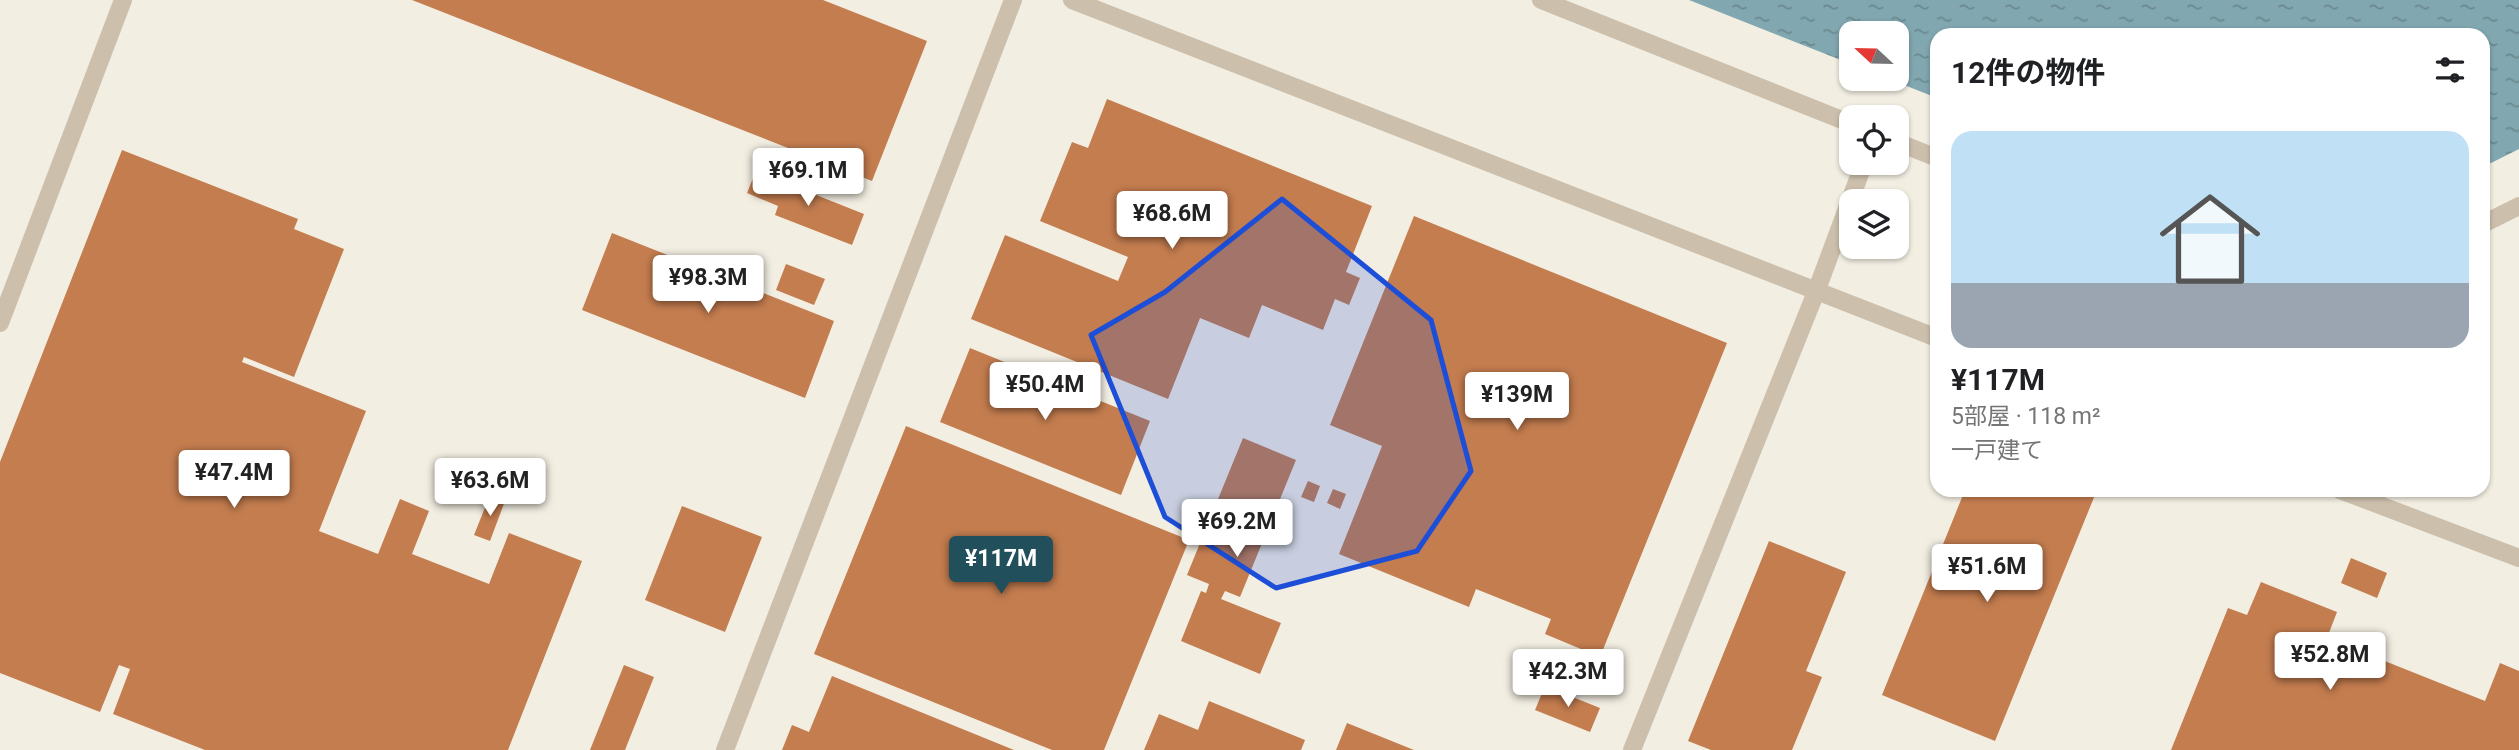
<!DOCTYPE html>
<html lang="ja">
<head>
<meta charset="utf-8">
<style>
	:root { --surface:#fff; --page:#f2f2f2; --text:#202124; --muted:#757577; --line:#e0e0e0; --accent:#214f5c }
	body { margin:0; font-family:Roboto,"Noto Sans JP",sans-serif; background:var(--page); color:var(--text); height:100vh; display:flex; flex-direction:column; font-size:26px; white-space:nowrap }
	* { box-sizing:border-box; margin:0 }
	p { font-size:23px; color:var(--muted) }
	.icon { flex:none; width:38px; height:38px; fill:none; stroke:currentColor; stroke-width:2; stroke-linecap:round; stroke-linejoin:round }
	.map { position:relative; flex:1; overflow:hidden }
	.drawer { position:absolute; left:1930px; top:28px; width:560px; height:469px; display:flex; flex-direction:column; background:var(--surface); border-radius:21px; box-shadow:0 2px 5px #0004 }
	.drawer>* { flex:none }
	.needle { width:46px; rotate:292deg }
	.controls { position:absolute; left:1839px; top:21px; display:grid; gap:14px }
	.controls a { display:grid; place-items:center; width:70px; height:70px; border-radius:14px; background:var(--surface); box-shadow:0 2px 5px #0004; font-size:35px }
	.price { position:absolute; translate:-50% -60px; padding:0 16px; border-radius:7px; background:#fff; color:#222; font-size:23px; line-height:46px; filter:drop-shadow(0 2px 4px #0008) }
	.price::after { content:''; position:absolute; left:50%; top:42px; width:21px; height:16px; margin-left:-10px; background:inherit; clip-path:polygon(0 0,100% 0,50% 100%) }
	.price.active { background:var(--accent); color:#fff }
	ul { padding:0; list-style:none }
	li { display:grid; align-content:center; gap:14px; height:371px; padding:0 21px }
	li+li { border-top:2px solid var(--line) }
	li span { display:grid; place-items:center; height:217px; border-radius:21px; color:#555 }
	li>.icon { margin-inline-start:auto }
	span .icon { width:126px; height:126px; fill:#fffc; stroke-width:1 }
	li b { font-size:30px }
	h2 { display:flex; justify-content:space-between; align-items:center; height:84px; padding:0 21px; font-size:30px }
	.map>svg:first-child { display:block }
</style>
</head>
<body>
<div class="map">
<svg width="2519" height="750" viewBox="0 0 2519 750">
	<defs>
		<pattern id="water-ripples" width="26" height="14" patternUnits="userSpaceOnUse" patternTransform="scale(1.75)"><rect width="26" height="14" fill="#81a7b0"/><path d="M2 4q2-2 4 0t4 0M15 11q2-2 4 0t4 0" fill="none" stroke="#6b898f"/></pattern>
	</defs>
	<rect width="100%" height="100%" fill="#f3eee2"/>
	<path fill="url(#water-ripples)" d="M1689,0h830v149l-36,18v-132h-546v63l-48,-19h8v-46h-45l-1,31z"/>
	<path fill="#c47d4f" d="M412,0h411l104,41 -55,140z
		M1107,99l265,107 -26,66 14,6 -11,27 -14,-6 -12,31 -61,-25 -13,33 -49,-20 -32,81 -197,-80 34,-84 113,46 10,-24 -88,-36 32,-79 16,6z
		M122,150l176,69 -4,10 50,20 -50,128 -50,-20 -2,5 124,49 -47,120 59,23 22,-55 29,12 -17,43 77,30 20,-51 73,28 -74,189h-303l-92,-36 17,-45 -11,-4 -19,47 -100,-39v-211z
		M756,171l108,43 -12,31 -77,-30 3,-9 -31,-13z
		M1414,216l313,127 -127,314 -55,-23 6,-15 -75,-30 -7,18 -130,-53 43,-108 -52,-21z
		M612,233l222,88 -29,77 -223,-88z
		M786,264l39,15 -11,26 -38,-15z
		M970,348l180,73 -29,74 -181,-73z
		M906,426l283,114 -85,210h-52l-238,-96z
		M1243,438l53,22 -56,137 -15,-6 -4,8 60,24 -21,51 -79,-33 20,-50 5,2 3,-9 -22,-9z
		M1308,481l12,5 -6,16 -13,-5z
		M1333,489l13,5 -6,15 -13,-6z
		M1965,490h132l-102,251 -113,-46z
		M490,495l15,6 -15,40 -16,-6z
		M682,506l80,31 -37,95 -80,-32z
		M1769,541l77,31 -40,99 16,6 -30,73h-81l-23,-9z
		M2351,558l36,15 -10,25 -36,-15z
		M2261,582l76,30 -10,26 158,63 15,-38 19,8v79h-348l57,-142 19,7z
		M624,665l30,12 -29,73h-35z
		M832,676l182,74h-232l10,-25 17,7z
		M1545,686l55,22 -10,24 -55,-22z
		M1209,701l96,39 -4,10h-157l15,-36 39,16z
		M1347,723l67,27h-78z"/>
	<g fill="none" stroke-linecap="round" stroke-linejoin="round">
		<path stroke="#ccc0ad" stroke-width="18" d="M1072,0l865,338
			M1541,0l311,124
			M1897,142l40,16
			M2483,224l36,-18
			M0,323l123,-323
			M2340,490l179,68
			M725,750l288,-750
			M1632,750l184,-458 48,-129"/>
	</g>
	<path fill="#1d4ed8" fill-opacity="0.2" stroke="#1d4ed8" stroke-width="5" stroke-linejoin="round" d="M1282,199l149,121 40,151 -54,80 -141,37 -111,-71 -74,-182 74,-43z"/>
</svg>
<div class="controls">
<a><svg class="needle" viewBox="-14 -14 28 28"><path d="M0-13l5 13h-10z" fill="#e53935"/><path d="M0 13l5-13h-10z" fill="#757577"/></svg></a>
<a><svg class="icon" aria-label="locate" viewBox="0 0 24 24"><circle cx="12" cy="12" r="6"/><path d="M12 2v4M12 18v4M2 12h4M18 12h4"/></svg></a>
<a><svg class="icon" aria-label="layers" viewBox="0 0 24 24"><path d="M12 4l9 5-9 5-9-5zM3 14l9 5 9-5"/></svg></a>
</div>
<b class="price" style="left:808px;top:208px">¥69.1M</b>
<b class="price" style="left:1172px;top:251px">¥68.6M</b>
<b class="price" style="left:708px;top:315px">¥98.3M</b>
<b class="price" style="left:1045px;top:422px">¥50.4M</b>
<b class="price" style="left:1517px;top:432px">¥139M</b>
<b class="price" style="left:234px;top:510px">¥47.4M</b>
<b class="price" style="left:490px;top:518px">¥63.6M</b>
<b class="price" style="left:1237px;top:559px">¥69.2M</b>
<b class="price active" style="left:1001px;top:596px">¥117M</b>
<b class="price" style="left:1987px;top:604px">¥51.6M</b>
<b class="price" style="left:2330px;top:692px">¥52.8M</b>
<b class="price" style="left:1568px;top:709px">¥42.3M</b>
<section class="drawer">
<h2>12件の物件<svg class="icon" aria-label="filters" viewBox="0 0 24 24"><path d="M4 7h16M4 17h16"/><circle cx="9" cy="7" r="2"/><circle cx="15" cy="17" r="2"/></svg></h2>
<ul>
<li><span style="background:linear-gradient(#bfe0f5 70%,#9aa5b1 0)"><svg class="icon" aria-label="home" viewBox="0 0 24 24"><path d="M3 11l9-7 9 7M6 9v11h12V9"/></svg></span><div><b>¥117M</b><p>5部屋 · 118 m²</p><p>一戸建て</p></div></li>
</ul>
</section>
</div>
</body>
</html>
